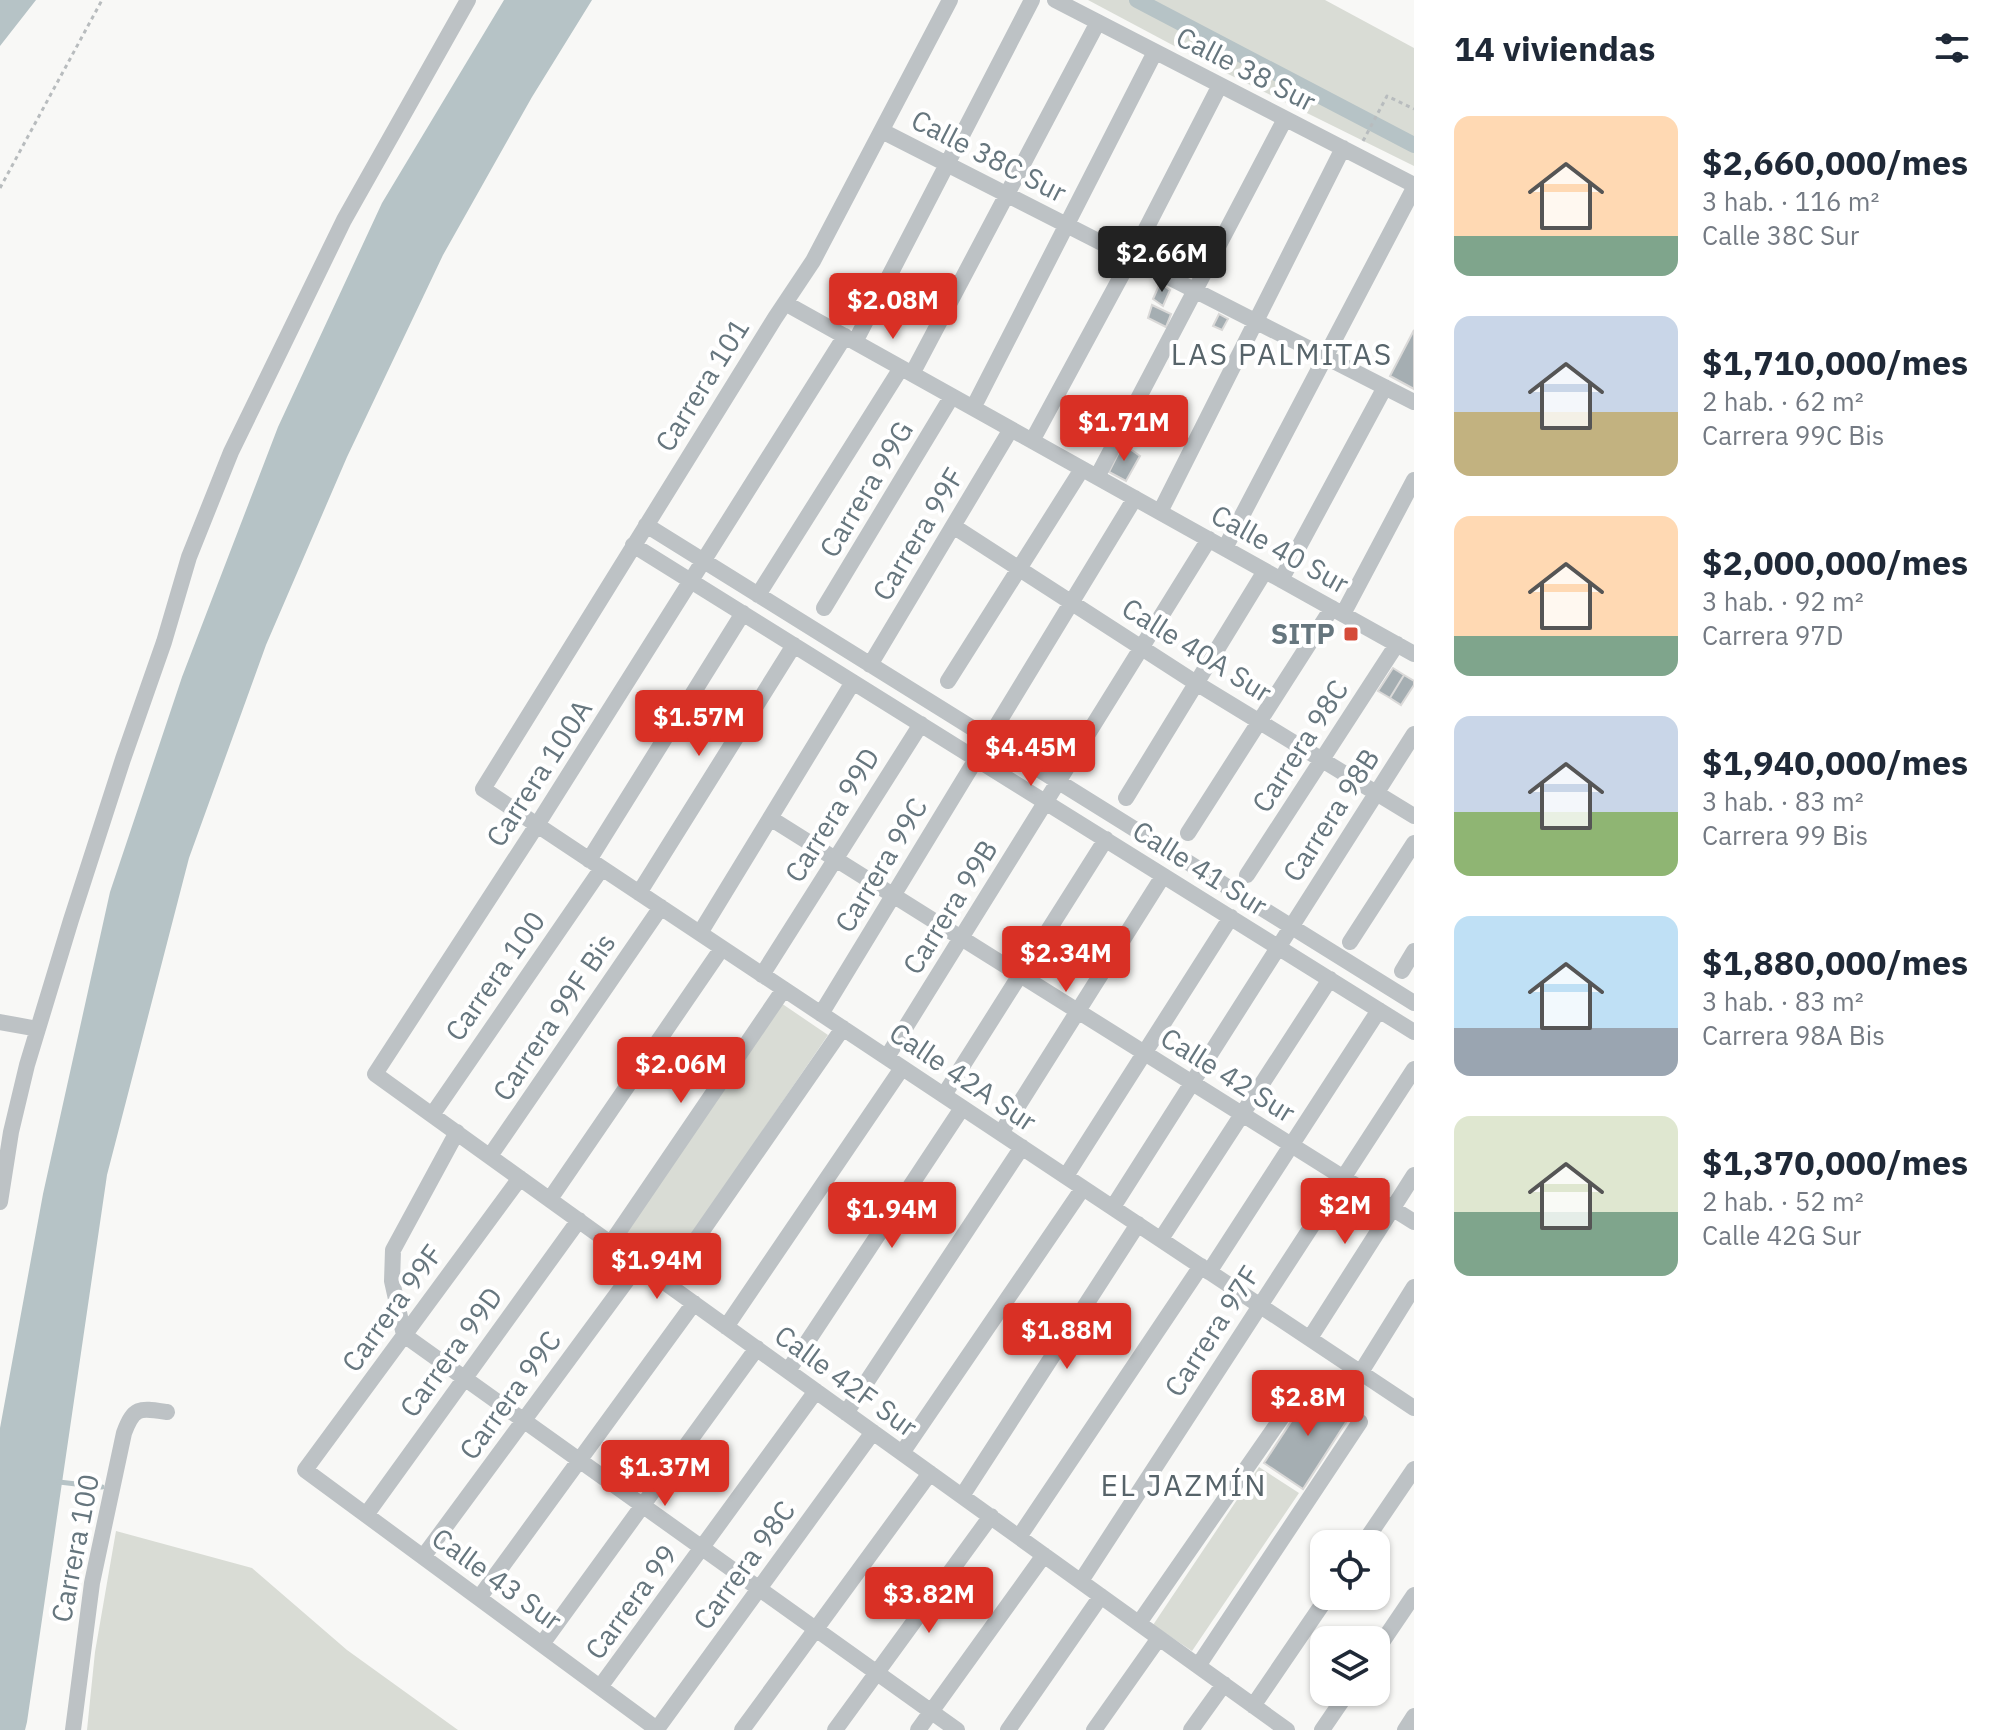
<!DOCTYPE html>
<html lang="es">
<head>
<meta charset="utf-8">
<style>
	:root { --surface:#fff; --page:#f2f2f3; --text:#1f2937; --muted:#747a83; --accent:#d93025 }
	body { margin:0; font-family:"IBM Plex Sans",sans-serif; background:var(--page); color:var(--text); height:100vh; display:flex; flex-direction:column; font-size:30px; white-space:nowrap }
	* { box-sizing:border-box; margin:0 }
	p { font-size:26px; color:var(--muted) }
	.icon { flex:none; width:44px; height:44px; fill:none; stroke:currentColor; stroke-width:2; stroke-linecap:round; stroke-linejoin:round }
	.map { position:relative; flex:1; overflow:hidden }
	.details { display:flex; flex-direction:column; background:var(--surface); width:600px }
	.details>* { flex:none }
	.tools { position:absolute; left:1310px; top:1530px; display:grid; gap:16px }
	.tools a { display:grid; place-items:center; width:80px; height:80px; border-radius:16px; background:var(--surface); box-shadow:0 2px 6px #0004; font-size:40px }
	.price { position:absolute; translate:-50% -68px; padding:0 18px; border-radius:8px; background:var(--accent); color:#fff; font-size:26px; line-height:52px; filter:drop-shadow(0 2px 4px #0008) }
	.price::after { content:''; position:absolute; left:50%; top:48px; width:24px; height:18px; margin-left:-12px; background:inherit; clip-path:polygon(0 0,100% 0,50% 100%) }
	.price.current { background:#222; color:#fff }
	ul { padding:0; list-style:none }
	li { display:flex; align-items:center; gap:24px; height:200px; padding:0 40px }
	li span { display:grid; place-items:center; flex:none; width:224px; height:160px; border-radius:16px; color:#555 }
	li>.icon { margin-inline-start:auto }
	span .icon { width:96px; height:96px; fill:#fffc; stroke-width:1 }
	li b { font-size:34px }
	h2 { display:flex; justify-content:space-between; align-items:center; height:96px; padding:0 40px; font-size:34px }
	main { display:flex; flex:1; min-height:0 }
	.map>svg:first-child { display:block }
</style>
</head>
<body>
<main>
<div class="map">
<svg width="1414" height="1730" viewBox="0 0 1414 1730">
	<rect width="100%" height="100%" fill="#f8f8f6"/>
	<path fill="#d9dcd5" d="M1088,0h237l89,48v118l-204,-101z
		M781,1003l47,32 -162,237 -48,-32z
		M1259,1467l40,26 -107,158 -39,-26z
		M116,1531l136,37 95,82 111,80h-371l8,-78z"/>
	<path fill="#b6c3c6" d="M0,0h36l-36,46z
		M504,0h88l-60,97 -89,158 -96,202 -81,188 -77,213 -82,317 -80,547 -2,8h-25v-302l43,-234 67,-302 72,-215 96,-250 104,-224z"/>
	<g fill="none" stroke-linecap="round" stroke-linejoin="round">
		<path stroke="#b6c3c6" stroke-width="5" d="M59,1482l43,5"/>
		<path stroke="#b6c3c6" stroke-width="16" d="M1137,0l277,145"/>
	</g>
	<path fill="#a5aeb2" stroke="#dad9d8" stroke-width="2" d="M1160,283l10,7 -7,16 -10,-7z
		M1152,305l19,9 -5,13 -18,-9z
		M1219,314l9,5 -6,11 -9,-4z
		M1414,330v59l-24,-13z
		M1123,444l17,12 -14,25 -17,-9z
		M1393,668l11,7 -14,23 -12,-7z
		M1404,675l10,6v4l-13,20 -11,-7z
		M1313,1388l39,25 -49,76 -39,-26z"/>
	<g fill="none" stroke-linecap="round" stroke-linejoin="round">
		<path stroke="#b8bcbe" stroke-width="3" stroke-dasharray="4 4" stroke-linecap="butt" d="M1363,141l24,-45 27,13
			M0,188l102,-188"/>
		<path stroke="#bdc2c5" stroke-width="16" d="M950,0l-137,261 -38,57 -292,471 931,619
			M1055,0l359,185
			M882,131l532,271
			M785,303l629,351
			M845,336l-308,489 -162,249 912,656
			M855,342l177,-342
			M912,374l186,-352
			M973,408l182,-356
			M1032,441l99,-183 89,-173
			M1097,477l188,-358
			M1160,512l183,-364
			M646,525l768,478
			M953,526l243,157 218,133
			M633,545l781,487
			M1225,548l189,-360
			M1281,580l104,-193
			M758,595l143,-227
			M824,608l128,-212
			M1343,614l71,-134
			M870,665l141,-236
			M948,681l134,-212
			M1126,798l139,-227
			M770,818l644,404
			M1188,833l144,-225
			M589,860l154,-247
			M1247,875l150,-231
			M639,893l155,-248
			M700,933l153,-251
			M1350,942l64,-99
			M1402,971l12,-20
			M762,975l159,-251
			M821,1014l314,-516
			M0,1022l38,7
			M887,1057l322,-518
			M944,1095l162,-256
			M432,1115l170,-247
			M457,1132l-64,118 -1,31 12,54 553,395
			M1001,1133l162,-257
			M490,1156l171,-249
			M1066,1176l165,-259
			M520,1178l-215,292 353,260
			M550,1199l172,-251
			M0,1202l11,-70 16,-67 44,-145 52,-161 41,-117 25,-85 42,-105 113,-232 124,-220
			M1113,1207l301,-473
			M1161,1239l169,-260
			M611,1243l173,-254
			M1209,1272l170,-262
			M666,1283l177,-255
			M726,1327l176,-259
			M1310,1338l104,-163
			M788,1371l174,-263
			M1361,1372l53,-85
			M846,1413l176,-266
			M902,1453l181,-265
			M962,1496l176,-272
			M366,1515l213,-295
			M1019,1537l182,-271
			M1363,1544l51,-75
			M423,1557l216,-293
			M1081,1581l333,-512
			M479,1598l215,-295
			M1139,1623l168,-242
			M542,1644l215,-296
			M1376,1651l38,-56
			M1198,1666l162,-244
			M600,1687l216,-296
			M1253,1706l75,-110
			M657,1729l216,-297
			M73,1730l19,-147 32,-150c10,-27 16,-25 43,-21
			M742,1730l188,-257
			M835,1730l156,-214
			M918,1730l126,-175
			M1008,1730l93,-134
			M1094,1730l65,-92
			M1191,1730l33,-46
			M1322,1730l26,-38
			M1405,1730l9,-14"/>
	</g>
	<rect fill="#d54b39" stroke="#fff" stroke-width="3" x="1343" y="626" width="16" height="16" rx="4"/>
	<g text-anchor="middle" stroke-width="8" stroke-linejoin="round" paint-order="stroke">
		<g font-size="28" fill="#66767e" stroke="#fff">
			<text transform="translate(1246 69) rotate(27)" y="10">Calle 38 Sur</text>
			<text transform="translate(989 156) rotate(27)" y="10">Calle 38C Sur</text>
			<text transform="translate(702 385) rotate(-58)" y="10">Carrera 101</text>
			<text transform="translate(866 489) rotate(-59)" y="10">Carrera 99G</text>
			<text transform="translate(918 534) rotate(-59)" y="10">Carrera 99F</text>
			<text transform="translate(1280 549) rotate(29)" y="10">Calle 40 Sur</text>
			<text transform="translate(1197 650) rotate(32)" y="10">Calle 40A Sur</text>
			<text transform="translate(1300 746) rotate(-57)" y="10">Carrera 98C</text>
			<text transform="translate(539 773) rotate(-57)" y="10">Carrera 100A</text>
			<text transform="translate(832 815) rotate(-58)" y="10">Carrera 99D</text>
			<text transform="translate(1331 815) rotate(-57)" y="10">Carrera 98B</text>
			<text transform="translate(881 865) rotate(-59)" y="10">Carrera 99C</text>
			<text transform="translate(1200 868) rotate(32)" y="10">Calle 41 Sur</text>
			<text transform="translate(950 907) rotate(-58)" y="10">Carrera 99B</text>
			<text transform="translate(495 976) rotate(-55)" y="10">Carrera 100</text>
			<text transform="translate(554 1017) rotate(-56)" y="10">Carrera 99F Bis</text>
			<text transform="translate(1228 1075) rotate(32)" y="10">Calle 42 Sur</text>
			<text transform="translate(963 1077) rotate(34)" y="10">Calle 42A Sur</text>
			<text transform="translate(392 1308) rotate(-54)" y="10">Carrera 99F</text>
			<text transform="translate(1212 1331) rotate(-57)" y="10">Carrera 97F</text>
			<text transform="translate(451 1352) rotate(-54)" y="10">Carrera 99D</text>
			<text transform="translate(846 1381) rotate(36)" y="10">Calle 42F Sur</text>
			<text transform="translate(510 1395) rotate(-54)" y="10">Carrera 99C</text>
			<text transform="translate(75 1548) rotate(-79)" y="10">Carrera 100</text>
			<text transform="translate(744 1565) rotate(-54)" y="10">Carrera 98C</text>
			<text transform="translate(497 1579) rotate(36)" y="10">Calle 43 Sur</text>
			<text transform="translate(631 1602) rotate(-54)" y="10">Carrera 99</text>
		</g>
		<g font-size="28" font-weight="bold" fill="#66767e" stroke="#fff" text-anchor="end">
			<text x="1335" y="644">SITP</text>
		</g>
		<g font-size="30" letter-spacing="2" fill="#57646a" stroke="#fff">
			<text x="1282" y="365">LAS PALMITAS</text>
			<text x="1184" y="1496">EL JAZMÍN</text>
		</g>
	</g>
</svg>
<div class="tools">
<a><svg class="icon" aria-label="locate" viewBox="0 0 24 24"><circle cx="12" cy="12" r="6"/><path d="M12 2v4M12 18v4M2 12h4M18 12h4"/></svg></a>
<a><svg class="icon" aria-label="layers" viewBox="0 0 24 24"><path d="M12 4l9 5-9 5-9-5zM3 14l9 5 9-5"/></svg></a>
</div>
<b class="price current" style="left:1162px;top:294px">$2.66M</b>
<b class="price" style="left:893px;top:341px">$2.08M</b>
<b class="price" style="left:1124px;top:463px">$1.71M</b>
<b class="price" style="left:699px;top:758px">$1.57M</b>
<b class="price" style="left:1031px;top:788px">$4.45M</b>
<b class="price" style="left:1066px;top:994px">$2.34M</b>
<b class="price" style="left:681px;top:1105px">$2.06M</b>
<b class="price" style="left:1345px;top:1246px">$2M</b>
<b class="price" style="left:892px;top:1250px">$1.94M</b>
<b class="price" style="left:657px;top:1301px">$1.94M</b>
<b class="price" style="left:1067px;top:1371px">$1.88M</b>
<b class="price" style="left:1308px;top:1438px">$2.8M</b>
<b class="price" style="left:665px;top:1508px">$1.37M</b>
<b class="price" style="left:929px;top:1635px">$3.82M</b>
</div>
<section class="details">
<h2>14 viviendas<svg class="icon" aria-label="filters" viewBox="0 0 24 24"><path d="M4 7h16M4 17h16"/><circle cx="9" cy="7" r="2"/><circle cx="15" cy="17" r="2"/></svg></h2>
<ul>
<li><span style="background:linear-gradient(#ffd9b3 75%,#7fa58c 0)"><svg class="icon" aria-label="home" viewBox="0 0 24 24"><path d="M3 11l9-7 9 7M6 9v11h12V9"/></svg></span><div><b>$2,660,000/mes</b><p>3 hab. · 116 m²</p><p>Calle 38C Sur</p></div></li>
<li><span style="background:linear-gradient(#c9d6e8 60%,#c2b280 0)"><svg class="icon" aria-label="home" viewBox="0 0 24 24"><path d="M3 11l9-7 9 7M6 9v11h12V9"/></svg></span><div><b>$1,710,000/mes</b><p>2 hab. · 62 m²</p><p>Carrera 99C Bis</p></div></li>
<li><span style="background:linear-gradient(#ffd9b3 75%,#7fa58c 0)"><svg class="icon" aria-label="home" viewBox="0 0 24 24"><path d="M3 11l9-7 9 7M6 9v11h12V9"/></svg></span><div><b>$2,000,000/mes</b><p>3 hab. · 92 m²</p><p>Carrera 97D</p></div></li>
<li><span style="background:linear-gradient(#c9d6e8 60%,#8fb573 0)"><svg class="icon" aria-label="home" viewBox="0 0 24 24"><path d="M3 11l9-7 9 7M6 9v11h12V9"/></svg></span><div><b>$1,940,000/mes</b><p>3 hab. · 83 m²</p><p>Carrera 99 Bis</p></div></li>
<li><span style="background:linear-gradient(#bfe0f5 70%,#9aa5b1 0)"><svg class="icon" aria-label="home" viewBox="0 0 24 24"><path d="M3 11l9-7 9 7M6 9v11h12V9"/></svg></span><div><b>$1,880,000/mes</b><p>3 hab. · 83 m²</p><p>Carrera 98A Bis</p></div></li>
<li><span style="background:linear-gradient(#dfe7d0 60%,#7fa58c 0)"><svg class="icon" aria-label="home" viewBox="0 0 24 24"><path d="M3 11l9-7 9 7M6 9v11h12V9"/></svg></span><div><b>$1,370,000/mes</b><p>2 hab. · 52 m²</p><p>Calle 42G Sur</p></div></li>
</ul>
</section>
</main>
</body>
</html>
